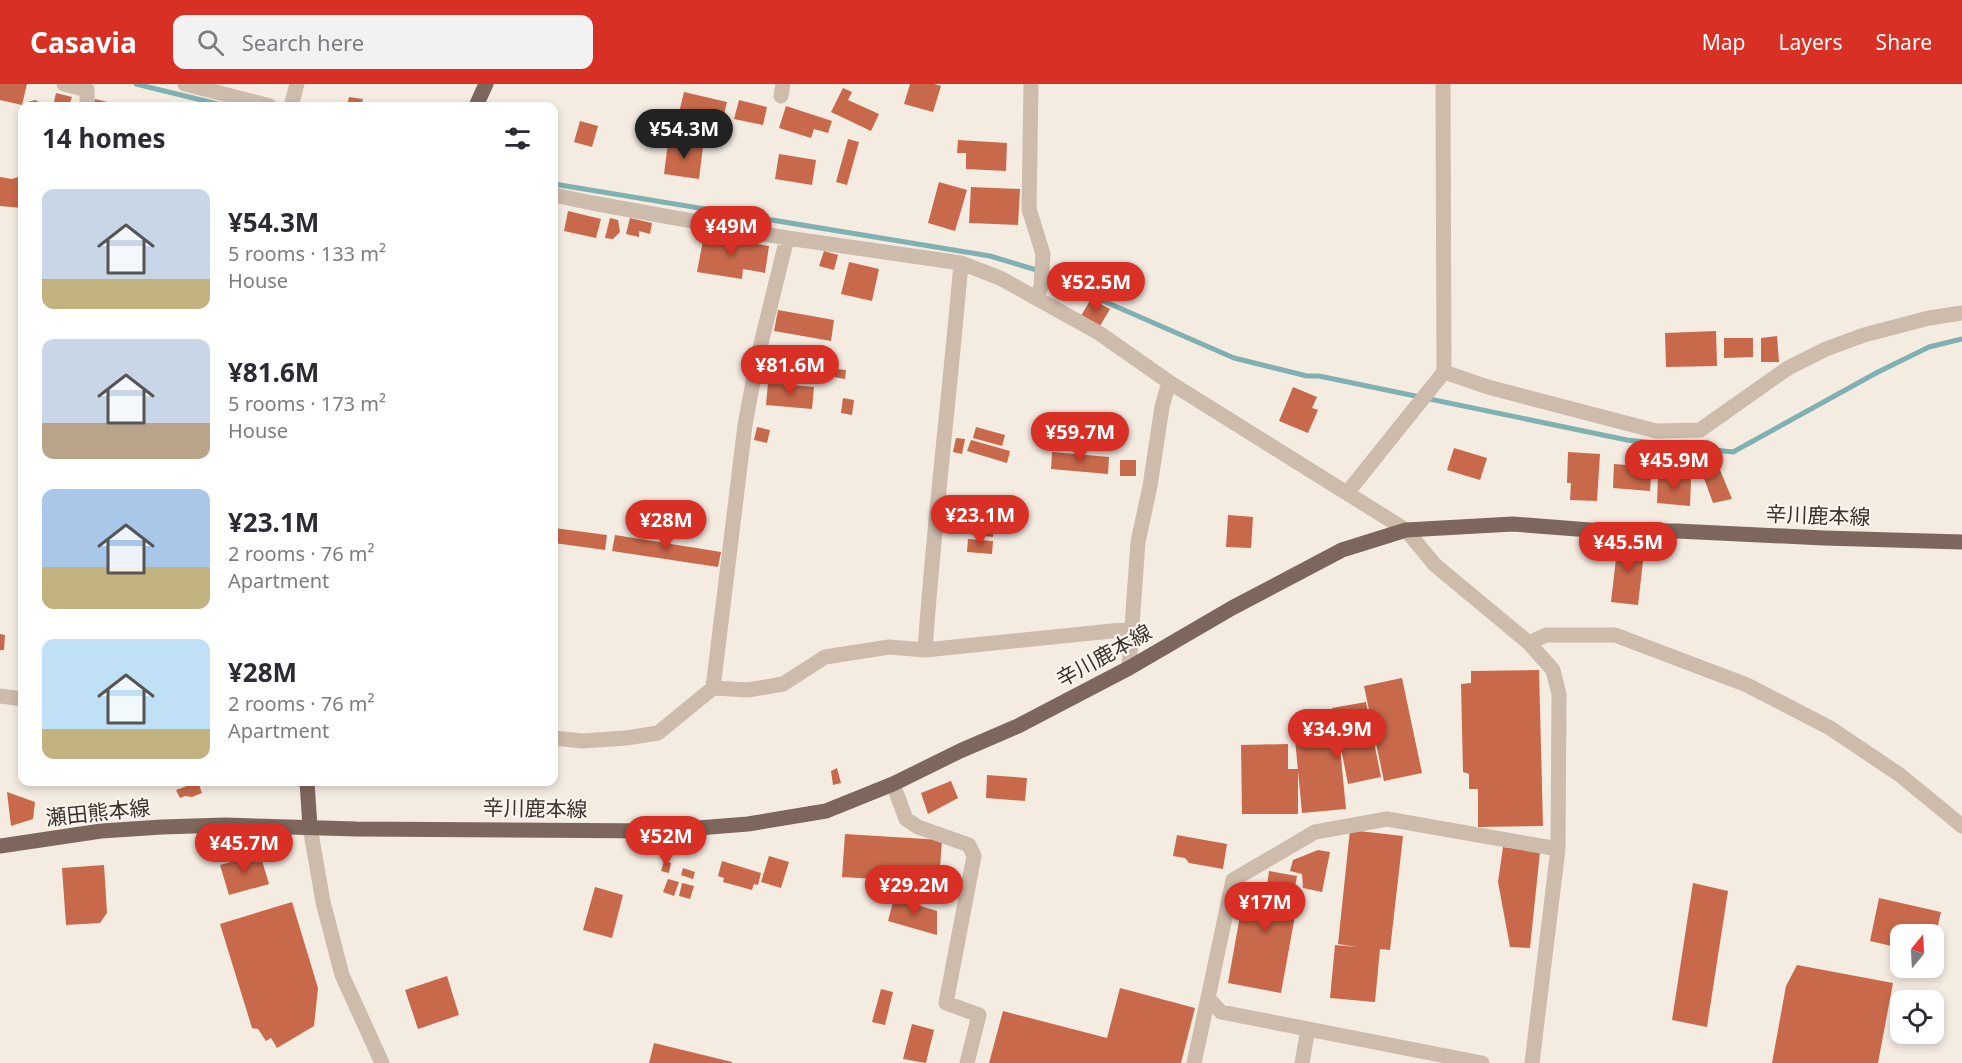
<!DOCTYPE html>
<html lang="en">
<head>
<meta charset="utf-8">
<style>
	:root { --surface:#fff; --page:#f2f2f3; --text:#2b2b33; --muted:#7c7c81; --accent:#d93025 }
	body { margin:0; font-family:"Noto Sans","Noto Sans JP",sans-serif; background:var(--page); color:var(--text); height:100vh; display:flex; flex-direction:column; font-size:22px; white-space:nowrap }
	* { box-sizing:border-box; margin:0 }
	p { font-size:20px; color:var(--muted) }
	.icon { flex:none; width:33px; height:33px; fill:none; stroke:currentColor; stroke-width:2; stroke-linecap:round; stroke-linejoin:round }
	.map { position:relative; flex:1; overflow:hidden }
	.sheet { position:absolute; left:18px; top:18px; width:540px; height:684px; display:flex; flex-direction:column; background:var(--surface); border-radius:12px; box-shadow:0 3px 9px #0003 }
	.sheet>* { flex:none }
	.needle { width:39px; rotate:18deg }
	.controls { position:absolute; left:1890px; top:840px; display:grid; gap:12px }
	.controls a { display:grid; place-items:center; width:54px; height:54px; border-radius:12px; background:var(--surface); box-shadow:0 3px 9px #0003; font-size:30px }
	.price { position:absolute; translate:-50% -51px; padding:0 14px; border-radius:21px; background:var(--accent); color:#fff; font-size:20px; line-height:39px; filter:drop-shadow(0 2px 3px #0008) }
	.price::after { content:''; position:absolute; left:50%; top:36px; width:18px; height:14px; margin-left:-9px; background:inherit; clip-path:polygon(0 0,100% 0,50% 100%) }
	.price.current { background:#222; color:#fff }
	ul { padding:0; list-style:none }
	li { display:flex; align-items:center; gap:18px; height:150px; padding:0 24px }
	li span { display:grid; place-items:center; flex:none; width:168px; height:120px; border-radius:12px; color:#555 }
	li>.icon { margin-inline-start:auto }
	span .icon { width:72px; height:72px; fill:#fffc; stroke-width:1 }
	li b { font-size:26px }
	h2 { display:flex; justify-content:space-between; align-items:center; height:72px; padding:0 24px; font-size:26px }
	header { display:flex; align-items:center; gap:36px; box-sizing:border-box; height:84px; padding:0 30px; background:var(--accent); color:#fff }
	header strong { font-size:28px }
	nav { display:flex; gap:33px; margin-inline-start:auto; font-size:21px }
	.search { width:420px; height:54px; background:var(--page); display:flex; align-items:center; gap:15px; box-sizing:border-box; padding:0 21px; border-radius:12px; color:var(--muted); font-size:22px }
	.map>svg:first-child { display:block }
</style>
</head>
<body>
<header>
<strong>Casavia</strong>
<div class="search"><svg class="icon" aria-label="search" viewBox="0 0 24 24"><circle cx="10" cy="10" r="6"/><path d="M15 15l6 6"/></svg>Search here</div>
<nav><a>Map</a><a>Layers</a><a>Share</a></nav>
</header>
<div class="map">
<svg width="1962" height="979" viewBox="0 0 1962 979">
	<rect width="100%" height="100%" fill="#f4ebe1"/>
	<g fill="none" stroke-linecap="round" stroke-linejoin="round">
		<path stroke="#7fb0b2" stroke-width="5" d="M136,0l90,22
			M554,100l436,72 50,15 61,29 133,58 73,18h12l308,64 106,12 145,-80 51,-25 33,-8"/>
	</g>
	<path fill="#c8694b" d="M0,0h27l-5,21 -22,-5z
		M910,0h24l7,2 -8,26 -29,-8z
		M843,4l9,4 -4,8 31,14 -8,17 -40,-19z
		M684,8l43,10 -6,25 -43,-10z
		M56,9l16,4 -3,9h-16z
		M349,13l14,2 -2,7h-14z
		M95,15l25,6 -1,1h-26z
		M35,16l12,6h-20l1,-4z
		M739,16l28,7 -4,18 -29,-6z
		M786,22l46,15 -4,12 -14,-4 -3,9 -32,-10z
		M580,37l18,5 -6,21 -18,-5z
		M848,55l11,3 -12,43 -11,-3z
		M958,56l49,3 -1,28 -40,-2v-16h-9z
		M668,58l35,4 -4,33 -35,-5z
		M779,70l37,6 -4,25 -37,-6z
		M0,93l12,2 6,-2 4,4v27l-22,-2z
		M939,98l28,8 -12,41 -27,-8z
		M971,103l49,2 -2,36 -49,-2z
		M568,127l33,8 -5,19 -32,-7z
		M610,134l8,2 2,12 -7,7 -8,-1z
		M630,134l22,5 -2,11 -11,-3v6l-13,-3z
		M704,151l65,11 -4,27 -22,-4 -1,10 -45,-7z
		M824,167l14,4 -4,15 -15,-4z
		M849,178l30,7 -7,32 -31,-7z
		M1091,215l19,10 -10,17 -19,-10z
		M778,226l56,10 -3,21 -57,-10z
		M1716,247l1,35 -51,1 -1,-34z
		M1777,252l2,26h-18v-24z
		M1724,254h29v19l-29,1z
		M779,266l29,6 -2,11 -29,-5z
		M836,285l10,1 -1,9 -11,-2z
		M768,299l46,4 -2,22 -46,-4z
		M1293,303l24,10 -5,11 6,2 -10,23 -29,-12z
		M843,314l11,2 -2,15 -11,-2z
		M757,343l13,3 -3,13 -13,-3z
		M976,343l29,8 -3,11 -29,-8z
		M956,354l9,1 -3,15 -9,-2z
		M971,356l39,11 -3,12 -40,-12z
		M1454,364l33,10 -7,22 -33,-10z
		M1052,368l57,5 -1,17 -57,-5z
		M1568,368l32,2 -3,47 -27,-1 1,-17h-4z
		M1713,369l19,46 -19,4 -16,-44z
		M1120,376h16v16h-16z
		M1614,380l38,3 -2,24 -37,-3z
		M1658,392l33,2 -1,28 -33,-3z
		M1228,431l25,2 -2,31 -25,-1z
		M971,434l24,3 -2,16 -24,-3z
		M554,444l53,7 -2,15 -51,-7z
		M615,451l106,17 -3,15 -106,-16z
		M968,455l25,2 -1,13 -25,-2z
		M1618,457l27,3 -7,61 -27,-3z
		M0,550l5,1 -1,15h-4z
		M1539,586l4,156 -65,1v-38h-9v-15l-6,-2 -2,-88 10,-1v-12z
		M1402,594l20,95 -38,8 -20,-95z
		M1366,618l15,75 -33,7 -9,-46 7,71 -44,4 -7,-74 43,-4 -6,-27z
		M1288,660v25h10v45h-56l-1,-69z
		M837,684l4,15 -8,2 -2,-14z
		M987,691l40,3 -2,23 -39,-3z
		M951,697l7,17 -30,16 -7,-21z
		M198,698l4,11 -10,4 -7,-1 -5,2 -4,-8z
		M7,708l28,10 -2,17 -22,7z
		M1350,746l53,6 -13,114 -10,-1 -5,53 -45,-4 5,-53 22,2 -19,-3z
		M845,750l97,6 -3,43 -97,-6z
		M1177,751l50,9 -4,25 -34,-6 -4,-5 -12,-2z
		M1503,763l37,5 -10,96 -20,-1 -12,-65z
		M1318,766l12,2 -8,40 -19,-4 -1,-14 -12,-3 3,-11z
		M260,770l9,30 -40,11 -9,-30z
		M769,772l20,6 -8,26 -20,-6z
		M664,777l7,2 -2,10 -8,-2z
		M722,777l39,12 -3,12 -4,-1 -2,6 -29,-8 1,-4 -6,-2z
		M104,781l3,48 -7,10 -34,2 -4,-57z
		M683,784l12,4 -2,7 -12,-4z
		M1269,787l28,5 -2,11 5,1 -19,105 -53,-10 18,-101 21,4z
		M668,795l11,3 -5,14 -11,-4z
		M682,799l12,3 -4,13 -11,-3z
		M1693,799l35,8 -21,136 -35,-7z
		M595,803l28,8 -11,43 -29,-8z
		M894,814l43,13v24l-49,-14z
		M1879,814l62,14 -7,31v-9h-34v14l-30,-7z
		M292,818l26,86 -4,38 -37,22 -6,-10 -5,3 -8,-12 -6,-1 -32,-104z
		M1797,881l96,18 -15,80h-106l14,-77z
		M447,892l12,39 -41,14 -13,-39z
		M1120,904l75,20 -14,55h-192l14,-52 104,27z
		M881,905l12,3 -8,33 -13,-3z
		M912,940l22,6 -8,33 -23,-4z
		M654,959l78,19v1h-83z"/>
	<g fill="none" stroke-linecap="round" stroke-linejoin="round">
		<path stroke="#cdbbac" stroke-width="15" d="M64,0l23,6v16
			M185,0l85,22
			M1031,0l-2,125 14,45 -2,33 -5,10
			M781,12l2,-12
			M291,22l6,-22
			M554,111l38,8 195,35 174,25 39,15 99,55 70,49 237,148 29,35 94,78 24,27 6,24 -1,155 -26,214
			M1444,288l44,15 168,44 44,-1 88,-62 38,-19 38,-14 65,-17 33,-5
			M1347,409l97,-121 -1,-288
			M1529,559l17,-8h69l132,50 83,43 70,47 62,51
			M925,566c9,-129 25,-258 36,-387
			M1129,584l9,-126 12,-56 12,-79 7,-25
			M713,604l32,-263 12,-65 30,-122
			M0,612l22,3
			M554,654l28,3 44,-3 32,-5 55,-45 35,2 35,-6 42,-27 64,-10 36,3 206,-21
			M893,700l13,35 12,8 51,18 5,11 -28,147 33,12 -12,48
			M310,743l13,75 19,73 40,88
			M1194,979l14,-65
			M1302,979l6,-34
			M1482,979l-261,-51 -13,-14 25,-118 82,-48 72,-13 171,30"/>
		<path stroke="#7d675c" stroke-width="15" d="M476,22l10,-22
			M307,698l3,45
			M0,762l101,-15 61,-4 63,-2 131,4 304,2 88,-7 78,-13 67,-27 67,-33 58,-25 111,-58 103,-60 110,-58 64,-20 107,-6 90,7h74l147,7 138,4"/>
	</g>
	<g text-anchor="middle" stroke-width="4.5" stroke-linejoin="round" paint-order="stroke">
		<g font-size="21" fill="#3b302b" stroke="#fbf5ee">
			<text transform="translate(1818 432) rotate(2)" y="7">辛川鹿本線</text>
			<text transform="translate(1104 572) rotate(-29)" y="7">辛川鹿本線</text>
			<text transform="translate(535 725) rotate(1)" y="7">辛川鹿本線</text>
			<text transform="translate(98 729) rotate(-6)" y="7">瀬田熊本線</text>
		</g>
	</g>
</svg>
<div class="controls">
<a><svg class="needle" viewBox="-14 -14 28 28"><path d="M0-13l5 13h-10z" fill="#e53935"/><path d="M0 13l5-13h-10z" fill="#7c7c81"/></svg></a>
<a><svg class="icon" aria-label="locate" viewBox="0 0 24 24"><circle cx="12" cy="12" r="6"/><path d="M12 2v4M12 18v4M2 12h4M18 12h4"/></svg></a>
</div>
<b class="price current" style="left:684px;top:76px">¥54.3M</b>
<b class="price" style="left:731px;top:173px">¥49M</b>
<b class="price" style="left:1096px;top:229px">¥52.5M</b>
<b class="price" style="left:790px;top:312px">¥81.6M</b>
<b class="price" style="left:1080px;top:379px">¥59.7M</b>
<b class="price" style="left:1674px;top:407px">¥45.9M</b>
<b class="price" style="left:980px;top:462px">¥23.1M</b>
<b class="price" style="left:666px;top:467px">¥28M</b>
<b class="price" style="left:1628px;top:489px">¥45.5M</b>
<b class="price" style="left:1337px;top:676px">¥34.9M</b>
<b class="price" style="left:666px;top:783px">¥52M</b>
<b class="price" style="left:244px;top:790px">¥45.7M</b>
<b class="price" style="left:914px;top:832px">¥29.2M</b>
<b class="price" style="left:1265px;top:849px">¥17M</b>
<section class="sheet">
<h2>14 homes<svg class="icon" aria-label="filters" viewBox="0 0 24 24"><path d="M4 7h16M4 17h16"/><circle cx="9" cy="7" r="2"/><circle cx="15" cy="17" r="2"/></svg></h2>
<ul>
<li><span style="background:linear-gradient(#c9d6e8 75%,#c2b280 0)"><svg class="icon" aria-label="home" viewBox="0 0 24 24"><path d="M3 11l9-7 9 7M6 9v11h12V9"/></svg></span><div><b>¥54.3M</b><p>5 rooms · 133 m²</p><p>House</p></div></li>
<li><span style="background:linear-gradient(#c9d6e8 70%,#b9a48a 0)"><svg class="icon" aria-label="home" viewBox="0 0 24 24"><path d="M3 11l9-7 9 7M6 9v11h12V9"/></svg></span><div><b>¥81.6M</b><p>5 rooms · 173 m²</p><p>House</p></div></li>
<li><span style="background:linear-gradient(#a9c7e8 65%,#c2b280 0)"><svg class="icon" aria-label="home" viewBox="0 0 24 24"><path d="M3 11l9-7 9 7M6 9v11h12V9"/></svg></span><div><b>¥23.1M</b><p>2 rooms · 76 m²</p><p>Apartment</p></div></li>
<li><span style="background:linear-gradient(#bfe0f5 75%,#c2b280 0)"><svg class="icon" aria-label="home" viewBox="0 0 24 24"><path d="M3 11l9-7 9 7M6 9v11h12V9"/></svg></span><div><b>¥28M</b><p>2 rooms · 76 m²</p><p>Apartment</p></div></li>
</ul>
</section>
</div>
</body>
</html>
